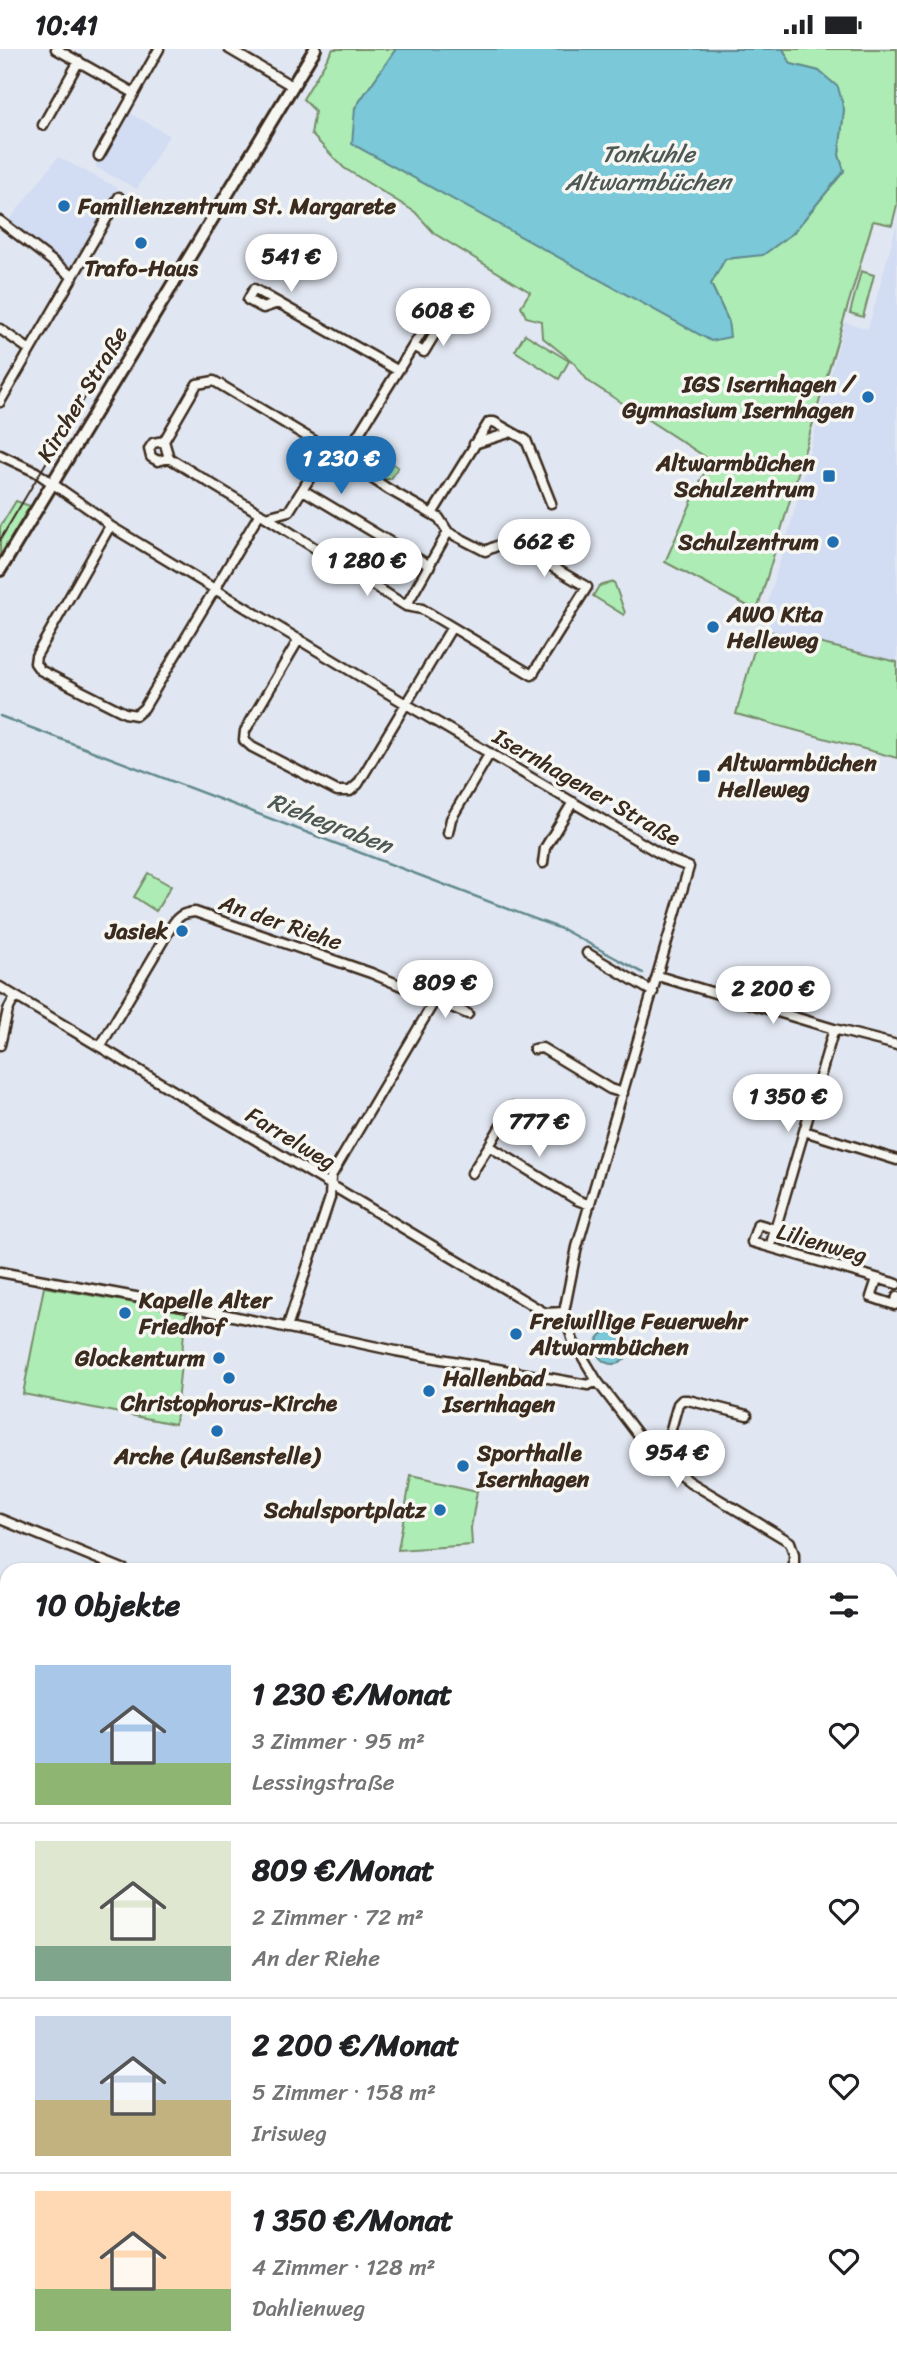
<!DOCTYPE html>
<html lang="de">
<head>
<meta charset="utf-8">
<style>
	:root { --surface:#fff; --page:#f2f2f2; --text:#202124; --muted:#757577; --line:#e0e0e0; --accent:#1f6fb2 }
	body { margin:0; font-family:Sriracha,sans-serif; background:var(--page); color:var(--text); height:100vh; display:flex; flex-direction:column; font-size:26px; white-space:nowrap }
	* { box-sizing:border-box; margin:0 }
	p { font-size:23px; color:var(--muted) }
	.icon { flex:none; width:38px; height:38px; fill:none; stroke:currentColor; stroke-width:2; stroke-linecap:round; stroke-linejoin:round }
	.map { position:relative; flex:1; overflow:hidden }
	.details { position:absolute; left:0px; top:1514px; width:898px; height:800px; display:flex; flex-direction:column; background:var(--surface); border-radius:21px 21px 0 0; box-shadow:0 2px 5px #0004 }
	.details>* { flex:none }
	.price { position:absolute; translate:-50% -60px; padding:0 16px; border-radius:24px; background:#fff; color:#222; font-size:23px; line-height:46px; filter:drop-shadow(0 2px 4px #0008) }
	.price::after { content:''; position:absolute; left:50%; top:42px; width:21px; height:16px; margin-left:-10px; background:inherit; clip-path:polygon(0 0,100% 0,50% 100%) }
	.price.on { background:var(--accent); color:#fff }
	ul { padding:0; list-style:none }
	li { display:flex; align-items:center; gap:21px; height:175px; padding:0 35px }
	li+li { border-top:2px solid var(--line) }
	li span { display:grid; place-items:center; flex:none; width:196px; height:140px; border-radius:0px; color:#555 }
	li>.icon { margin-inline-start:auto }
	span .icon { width:84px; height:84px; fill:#fffc; stroke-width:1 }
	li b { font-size:30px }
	h2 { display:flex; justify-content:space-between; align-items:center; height:84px; padding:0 35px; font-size:30px }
	.status { display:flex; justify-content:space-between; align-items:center; height:49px; padding:0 35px; background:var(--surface); direction:ltr }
	.status svg { height:19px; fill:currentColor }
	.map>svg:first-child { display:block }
</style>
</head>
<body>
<div class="status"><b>10:41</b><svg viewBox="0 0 49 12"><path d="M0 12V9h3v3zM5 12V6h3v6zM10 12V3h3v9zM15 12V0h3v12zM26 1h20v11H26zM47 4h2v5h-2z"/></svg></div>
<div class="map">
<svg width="897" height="2312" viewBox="0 0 897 2312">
	<rect width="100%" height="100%" fill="#e1e7f2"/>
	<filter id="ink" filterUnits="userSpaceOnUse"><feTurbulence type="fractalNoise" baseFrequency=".0143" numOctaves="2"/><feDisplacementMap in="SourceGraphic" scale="14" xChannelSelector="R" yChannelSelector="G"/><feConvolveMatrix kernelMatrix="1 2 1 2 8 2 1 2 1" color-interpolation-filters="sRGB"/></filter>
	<g filter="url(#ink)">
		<path fill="#d2dcf2" d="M126,62l43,24 -32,54 -42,-22z
			M58,108l60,31 -49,81 -62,-46z
			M897,174v439l-137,-33 41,-140 1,-10 43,-157 23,7z"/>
		<path fill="#adecb4" stroke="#748b69" stroke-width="2" d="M333,0h63l-41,59 373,212 -17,-36 14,-25 38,-5 30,-21 51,-62 -5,-16 5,-46 -25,-38 -28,-7 -8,-15h114v156l-5,20 -19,-4 -116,390 -92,-49 45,-102 -122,-79 -14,-18 -32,-26 -1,-16 -15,-4 -5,-11 9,-14 -95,-58 -20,-22 -71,-44 -33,-34 4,-23 -12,-12z
			M861,222l13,4 -11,42 -13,-4z
			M525,285l44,27 -10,18 -44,-28z
			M370,402l28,16 -7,12h-13l-12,-8 -2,-10z
			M16,452l14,5 -30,50v-29z
			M614,533l11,31 -1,2 -31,-19 6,-10z
			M760,580l137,33v96l-161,-44z
			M148,824l23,13 -15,25 -22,-14z
			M44,1238l142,25 -11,112 -152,-30z
			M411,1427l66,15 -6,37 1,17 -74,5z
			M0,1762l7,1v198h-7z
			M0,2002l7,3v301l42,1 2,5h-51z
			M266,2306h456l12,6h-471z
			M59,2307h90l-4,5h-77z
			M150,2307h82l10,5h-95z"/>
		<path fill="#7ac8d8" stroke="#61898e" stroke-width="2" d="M396,0h387l8,15 28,7 19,16 6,22 -5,46 5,16 -51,62 -30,22 -38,4 -14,25 17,36 2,17 -19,4 -359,-197 3,-36z
			M596 1298a17 17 0 1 1 34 0a17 17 0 1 1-34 0Z"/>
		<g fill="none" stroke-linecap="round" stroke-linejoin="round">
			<path stroke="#61898e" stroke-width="2.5" d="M0,667l564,214 79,43"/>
			<defs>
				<path id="minor" d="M56,0l78,44
					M229,0l63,37
					M43,76l36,-64
					M99,107l60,-107
					M0,172l73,56
					M278,254l-15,5 -15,-8 6,-11 143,81
					M0,280l30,21
					M413,297l11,6 15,-25 -9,-8
					M0,353l119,-205
					M164,392l-11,2 -4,6 2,8 7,4 11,-3
					M474,395l38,-12
					M0,406l36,17 63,44 11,10 296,178 263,155 20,8 -112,380 -13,65 9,29 24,40 48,63 13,13 32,25 100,60 4,12v16
					M343,410l87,-140 -22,-13
					M303,441l127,76
					M432,465l57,-92h5l32,18 25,63
					M266,468l23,-6 39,-62 60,40 51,29 9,14 37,19 23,-10 79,46 -55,88 -110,-66 -16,-3 -140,-89 -97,-59 -5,-17 33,-57 17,-3 114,68
					M110,477l-74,130 -1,7 5,7 85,43 11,2 8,-7 116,-195
					M406,557l42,-74
					M299,590l-54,92 -1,9 8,7 85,44h13l8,-7 94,-157
					M448,784l3,-14 39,-66
					M543,814l2,-15 28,-46
					M587,904l66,39
					M658,927l176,53 63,16
					M0,938l545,326 19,-1
					M0,996l8,-35 7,-13
					M100,998l73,-123c6,-9 11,-11 22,-12l176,61 97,41
					M534,1000l8,-1 68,41 13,4
					M512,1058l-23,39 88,54 13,5
					M804,1082l93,29
					M472,1124l17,-27
					M775,1180l-17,-5 -6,18 145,42
					M770,1198l64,-218
					M0,1223l195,36 201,43 192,34 9,-4
					M877,1230l-6,18 24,8 2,-8
					M287,1279l43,-130 1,-22 104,-176
					M658,1408l8,-10 12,-43 4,-4h6l59,15
					M0,1470l125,51
					M0,1653l7,-1"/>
				<path id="secondary" d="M0,521l315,-521
					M891,1569l6,3
					M0,1630l7,-1"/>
			</defs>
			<use href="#minor" stroke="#3b2a1e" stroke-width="13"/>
			<use href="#secondary" stroke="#3b2a1e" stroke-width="16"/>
			<use href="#minor" stroke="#f6f6f2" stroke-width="8"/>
			<use href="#secondary" stroke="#f6f6f2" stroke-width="10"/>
			<path stroke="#3b2a1e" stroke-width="2" d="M0,491l102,-171"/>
		</g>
	</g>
	<g fill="#1f6fb2" stroke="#f6f6f2" stroke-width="2.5">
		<circle cx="64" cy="157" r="7"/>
		<circle cx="141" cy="194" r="7"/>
		<circle cx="868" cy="348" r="7"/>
		<rect x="822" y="420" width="14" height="14" rx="3.5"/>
		<circle cx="833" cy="493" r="7"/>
		<circle cx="713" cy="578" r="7"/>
		<rect x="697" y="720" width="14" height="14" rx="3.5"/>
		<circle cx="182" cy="882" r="7"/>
		<circle cx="125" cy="1264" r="7"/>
		<circle cx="516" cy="1285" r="7"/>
		<circle cx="219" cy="1309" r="7"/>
		<circle cx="229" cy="1329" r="7"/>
		<circle cx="429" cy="1342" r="7"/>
		<circle cx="217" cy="1382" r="7"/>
		<circle cx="463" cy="1417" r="7"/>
		<circle cx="440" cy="1461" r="7"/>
	</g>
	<g text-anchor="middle" stroke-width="7" stroke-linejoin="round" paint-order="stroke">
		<g font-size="23" font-weight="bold" fill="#3b2a1e" stroke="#f6f6f2" text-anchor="start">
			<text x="78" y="165">Familienzentrum St. Margarete</text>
			<text x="141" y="227" text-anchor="middle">Trafo-Haus</text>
			<text x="854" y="343" text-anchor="end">IGS Isernhagen /<tspan x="854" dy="26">Gymnasium Isernhagen</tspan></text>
			<text x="815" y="422" text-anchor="end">Altwarmbüchen<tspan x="815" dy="26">Schulzentrum</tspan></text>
			<text x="819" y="501" text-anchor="end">Schulzentrum</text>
			<text x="727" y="573">AWO Kita<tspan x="727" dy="26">Helleweg</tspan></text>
			<text x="718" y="722">Altwarmbüchen<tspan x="718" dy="26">Helleweg</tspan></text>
			<text x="168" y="890" text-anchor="end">Jasiek</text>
			<text x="139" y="1259">Kapelle Alter<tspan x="139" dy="26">Friedhof</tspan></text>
			<text x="530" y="1280">Freiwillige Feuerwehr<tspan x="530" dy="26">Altwarmbüchen</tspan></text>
			<text x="205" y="1317" text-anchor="end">Glockenturm</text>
			<text x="443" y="1337">Hallenbad<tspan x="443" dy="26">Isernhagen</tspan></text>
			<text x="229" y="1362" text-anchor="middle">Christophorus-Kirche</text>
			<text x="477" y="1412">Sporthalle<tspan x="477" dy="26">Isernhagen</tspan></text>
			<text x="217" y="1415" text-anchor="middle">Arche (Außenstelle)</text>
			<text x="426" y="1469" text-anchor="end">Schulsportplatz</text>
		</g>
		<g font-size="23" fill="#3b2a1e" stroke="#f6f6f2">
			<text transform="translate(82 345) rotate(-59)" y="8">Kircher Straße</text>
			<text transform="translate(587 738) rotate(30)" y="8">Isernhagener Straße</text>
			<text transform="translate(281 873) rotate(19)" y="8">An der Riehe</text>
			<text transform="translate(291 1089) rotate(31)" y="8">Farrelweg</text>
			<text transform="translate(822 1194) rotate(16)" y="8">Lilienweg</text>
		</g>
		<g font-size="24" font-style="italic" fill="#4e5956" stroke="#f6f6f2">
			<text x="648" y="113">Tonkuhle<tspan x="648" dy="28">Altwarmbüchen</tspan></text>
			<text transform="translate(330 774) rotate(21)" y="8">Riehegraben</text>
		</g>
	</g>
</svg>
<b class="price" style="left:291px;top:245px">541 €</b>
<b class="price" style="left:443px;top:299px">608 €</b>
<b class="price on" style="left:341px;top:447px">1 230 €</b>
<b class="price" style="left:544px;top:530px">662 €</b>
<b class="price" style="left:367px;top:549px">1 280 €</b>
<b class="price" style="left:445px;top:971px">809 €</b>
<b class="price" style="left:773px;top:977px">2 200 €</b>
<b class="price" style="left:788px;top:1085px">1 350 €</b>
<b class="price" style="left:539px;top:1110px">777 €</b>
<b class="price" style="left:677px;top:1441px">954 €</b>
<section class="details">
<h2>10 Objekte<svg class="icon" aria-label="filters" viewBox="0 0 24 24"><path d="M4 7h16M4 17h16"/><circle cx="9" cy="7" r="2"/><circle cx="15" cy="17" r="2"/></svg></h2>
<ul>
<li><span style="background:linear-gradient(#a9c7e8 70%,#8fb573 0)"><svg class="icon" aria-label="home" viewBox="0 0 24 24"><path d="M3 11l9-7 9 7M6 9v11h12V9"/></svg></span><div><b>1 230 €/Monat</b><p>3 Zimmer · 95 m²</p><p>Lessingstraße</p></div><svg class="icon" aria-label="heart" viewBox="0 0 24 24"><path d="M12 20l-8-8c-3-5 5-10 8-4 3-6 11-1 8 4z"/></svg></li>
<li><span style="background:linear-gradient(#dfe7d0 75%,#7fa58c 0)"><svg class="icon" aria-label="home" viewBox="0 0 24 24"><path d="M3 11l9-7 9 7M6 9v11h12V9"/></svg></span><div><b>809 €/Monat</b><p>2 Zimmer · 72 m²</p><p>An der Riehe</p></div><svg class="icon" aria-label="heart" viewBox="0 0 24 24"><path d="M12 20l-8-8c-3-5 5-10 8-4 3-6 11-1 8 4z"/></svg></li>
<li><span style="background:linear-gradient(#c9d6e8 60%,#c2b280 0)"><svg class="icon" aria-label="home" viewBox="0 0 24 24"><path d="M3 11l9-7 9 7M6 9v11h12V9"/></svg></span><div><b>2 200 €/Monat</b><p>5 Zimmer · 158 m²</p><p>Irisweg</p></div><svg class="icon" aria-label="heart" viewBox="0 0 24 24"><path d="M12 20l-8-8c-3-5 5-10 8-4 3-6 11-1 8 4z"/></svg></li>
<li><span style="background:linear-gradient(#ffd9b3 70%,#8fb573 0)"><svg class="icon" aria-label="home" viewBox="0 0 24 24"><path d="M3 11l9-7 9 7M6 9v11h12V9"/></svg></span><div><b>1 350 €/Monat</b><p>4 Zimmer · 128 m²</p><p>Dahlienweg</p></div><svg class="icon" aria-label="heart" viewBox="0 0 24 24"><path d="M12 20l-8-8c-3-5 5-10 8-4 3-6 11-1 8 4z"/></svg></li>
</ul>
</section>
</div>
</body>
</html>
